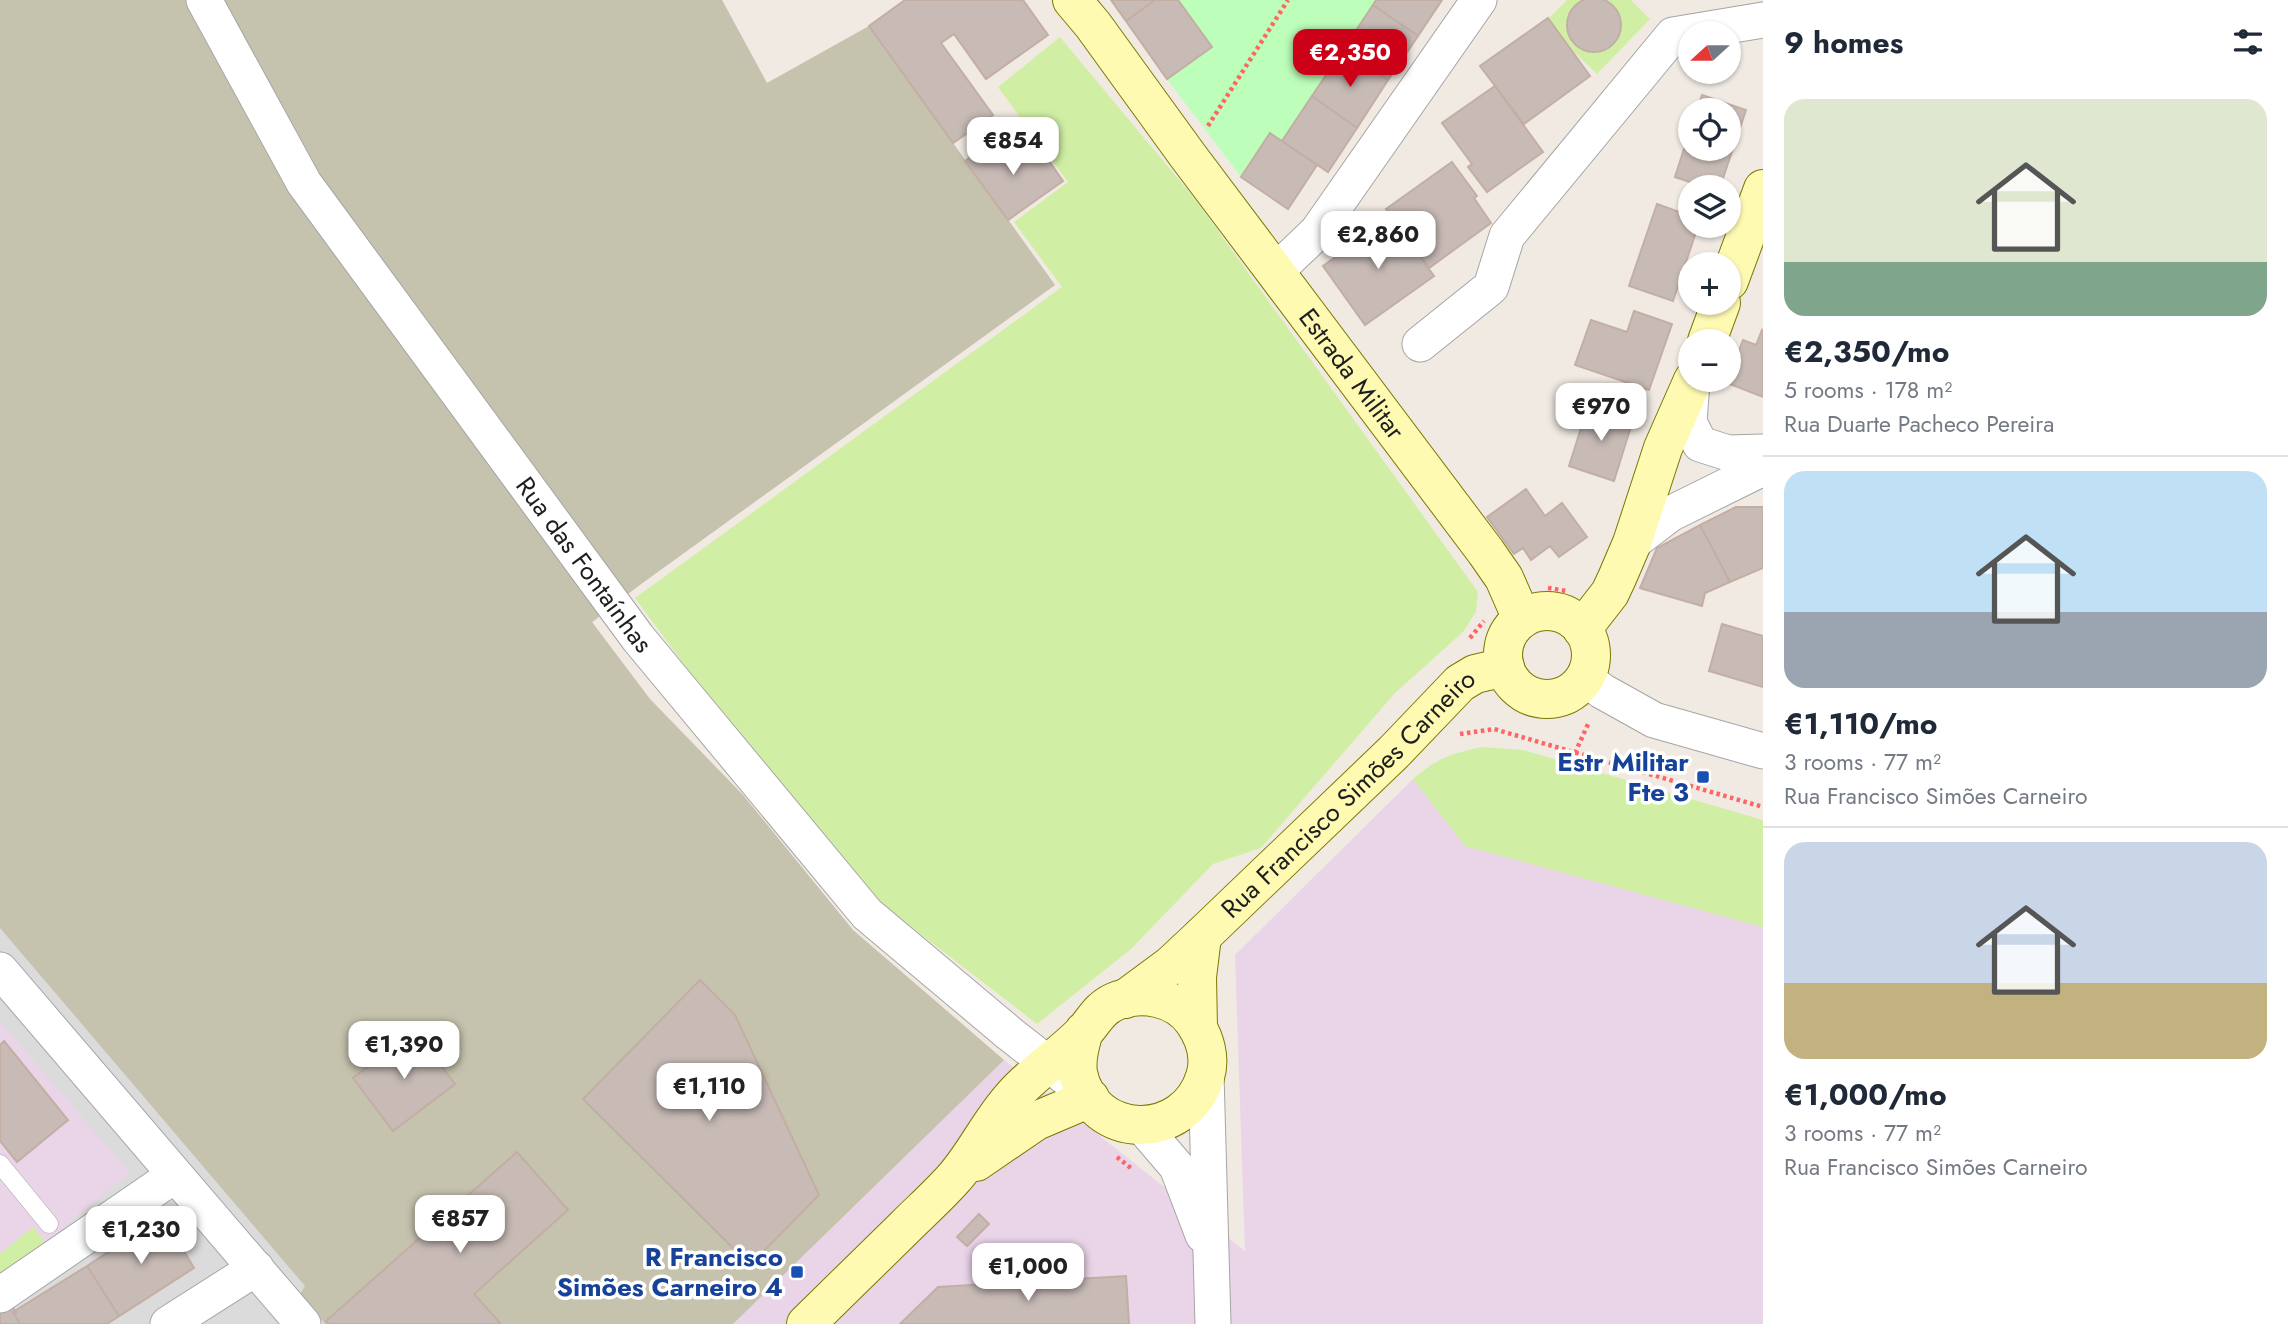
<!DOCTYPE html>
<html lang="en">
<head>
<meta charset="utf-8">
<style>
	:root { --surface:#fff; --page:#f2f2f3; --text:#1f2937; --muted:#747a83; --line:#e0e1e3; --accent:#cc0016 }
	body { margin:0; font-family:Jost,sans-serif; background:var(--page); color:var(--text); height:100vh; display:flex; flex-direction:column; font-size:26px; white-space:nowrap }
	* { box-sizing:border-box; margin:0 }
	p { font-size:23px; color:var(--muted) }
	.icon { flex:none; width:38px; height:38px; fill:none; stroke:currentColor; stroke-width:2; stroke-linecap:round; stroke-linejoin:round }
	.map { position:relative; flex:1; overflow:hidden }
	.panel { display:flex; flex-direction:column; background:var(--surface); width:525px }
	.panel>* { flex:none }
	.needle { width:46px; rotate:249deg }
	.controls { position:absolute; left:1678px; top:21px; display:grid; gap:14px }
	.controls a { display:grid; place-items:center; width:63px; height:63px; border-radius:50%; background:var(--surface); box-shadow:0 2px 5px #0004; font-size:35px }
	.price { position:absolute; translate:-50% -60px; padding:0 16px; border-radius:14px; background:#fff; color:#222; font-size:23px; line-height:46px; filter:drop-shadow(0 2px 4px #0008) }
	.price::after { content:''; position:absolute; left:50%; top:42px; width:21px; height:16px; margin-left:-10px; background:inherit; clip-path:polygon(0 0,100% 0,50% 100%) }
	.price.current { background:var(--accent); color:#fff }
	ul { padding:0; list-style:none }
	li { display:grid; align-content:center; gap:14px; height:371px; padding:0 21px }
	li+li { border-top:2px solid var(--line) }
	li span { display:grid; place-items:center; height:217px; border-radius:21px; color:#555 }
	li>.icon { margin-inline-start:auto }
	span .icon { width:126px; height:126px; fill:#fffc; stroke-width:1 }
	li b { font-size:30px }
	h2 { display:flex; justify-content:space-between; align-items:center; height:84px; padding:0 21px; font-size:30px }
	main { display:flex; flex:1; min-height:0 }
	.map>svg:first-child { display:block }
</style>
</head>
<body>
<main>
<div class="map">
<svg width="1763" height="1324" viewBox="0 0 1763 1324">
	<rect width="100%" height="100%" fill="#f0eae3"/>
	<path fill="#dcdbdb" d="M0,854l346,470h-346z"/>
	<path fill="#ead4e8" d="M0,0h722l45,83 102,-57 186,259 -418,302 -45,36 58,76 93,96 110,135 151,130 241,191 -10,-296 178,-176 52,67 298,81v397h-1438l-20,-38 -305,-358z
		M0,1021l130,152 -130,106z"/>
	<path fill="#c5c3ad" d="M0,0h722l45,83 102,-57 186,259 -418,302 -45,35 58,77 93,96 110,135 151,130 -271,264h-408l-25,-30 5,-8 -305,-358z"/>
	<path fill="#d1efa4" d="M1567,0h64l19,19 -53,55 -53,-51z
		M1060,37l135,162 283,393 -2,20 -13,20 -68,61 -134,155 -48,16 -82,85 -94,75 -153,-118 -198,-239 -51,-69 427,-311 -48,-65 54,-40 -70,-95z
		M1482,747l41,3 240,70v107l-298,-81 -52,-67c26,-22 37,-25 69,-32z
		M33,1227l12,15 -45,37v-25z"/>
	<path fill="#bdfebb" d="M1178,0h198l-94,141 -41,36 -74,-98 44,-32z"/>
	<path fill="#c8bbb6" stroke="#c3aea4" stroke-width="2" d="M1567 25a27 27 0 1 1 54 0a27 27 0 1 1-54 0Z
		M905,0h118l25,35 -62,44 -32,-45 -13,9 52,72 -40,28 -84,-117z
		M1111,0h44l-29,21z
		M1155,0h23l34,47 -45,32 -41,-58z
		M1376,0h66l-24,36 -45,-31z
		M1373,5l45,31 -30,44 -45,-30z
		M1548,18l42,58 -66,48 -44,-58z
		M1343,50l45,30 -31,48 -45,-32z
		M1495,86l48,66 -56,40 -19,-25 4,-3 -30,-41z
		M1702,95l44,15 -26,77h-15l-30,-10 15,-47v19h39v-39h-32z
		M1312,96l45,32 -29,44 -46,-31z
		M1270,133l47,32 -29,44 -47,-32z
		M999,137l19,26 22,-15 23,33 -55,39 -43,-59z
		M1452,162l25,34 -3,2 17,25 -62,45 -43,-59z
		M1657,204l33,12v10h8l-25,75 -44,-15z
		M1391,217l43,59 -69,49 -42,-59z
		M1634,311l38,13 -23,66 -74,-25 16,-45 36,12z
		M1762,330l1,1v66l-36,-14 16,-43 13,5z
		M1588,406l45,14 -19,61 -45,-15z
		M1526,489l19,27 17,-13 25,34 -28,20 -9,-11 -19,14 -8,-12 -9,6 -27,-37z
		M1736,507h27v61l-33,14 -30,-57z
		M1700,525l30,57 -25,11 -3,13 -62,-18 17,-40z
		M1722,624l41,12v51l-54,-16z
		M700,980l35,35 84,180 -69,70 -167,-166z
		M415,1032l40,52 -62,47 -40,-53z
		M4,1041l64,79 -51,42 -17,-21v-96z
		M517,1152l51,58 -94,84 27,30h-172l-3,-3z
		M979,1214l10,10 -22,22 -10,-9z
		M163,1216l31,52 -75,48 -32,-50z
		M87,1266l32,50 -12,8h-87l-7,-12z
		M1126,1276l3,48h-229l38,-37z
		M10,1304l6,8h-3l7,12h-20v-15z"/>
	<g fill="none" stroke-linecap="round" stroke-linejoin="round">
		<defs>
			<path id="lane" d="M0,1164l49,60"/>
			<g id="street">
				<path id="s1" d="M204,0l100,183 334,455 229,276 143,120 59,46"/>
				<path d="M1276,271l41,-39 162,-232"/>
				<path d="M1420,344l71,-57 16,-51 166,-201 90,-15"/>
				<path d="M1692,382l-3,40 11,22 28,9 35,-1"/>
				<path d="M1632,543l38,-29 93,-46"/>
				<path d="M1585,678l17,13 52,29 109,31"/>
				<path d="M0,970l303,354"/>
				<path d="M1206,1074l7,250"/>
				<path d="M1142,1126l35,41 26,68"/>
				<path d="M0,1295l175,-120"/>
				<path d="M168,1324l88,-56"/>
			</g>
			<g id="secondary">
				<path id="s2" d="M1072,0l21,25 95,131 298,396 18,26 18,41"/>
				<path d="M1729,281l34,-92"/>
				<path d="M1707,341l14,-38"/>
				<circle cx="1547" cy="655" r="44"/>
				<path d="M1582,629l28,-36 7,-15 15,-35 31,-95 30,-68"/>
				<path id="s3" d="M1125,999l46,-34 31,-29 192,-184 66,-69 15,-9 30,-7"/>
				<path d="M1198,1028l-1,-51 5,-41"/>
				<path d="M976,1162l60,-41 54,-23"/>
				<path d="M806,1324c33,-32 66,-65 99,-97 16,-16 34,-32 49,-49 22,-25 36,-57 59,-82 21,-24 49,-41 71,-64 10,-11 15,-23 30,-30 27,-12 63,-5 80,20 11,16 17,36 11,55 -20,65 -113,64 -127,-4 -2,-14 2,-28 6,-42"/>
			</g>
		</defs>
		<use href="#lane" stroke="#a5a5a5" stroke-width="19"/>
		<use href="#street" stroke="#a5a5a5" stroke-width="37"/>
		<use href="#secondary" stroke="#7a7900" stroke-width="40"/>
		<path stroke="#ff6566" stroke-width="4.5" stroke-dasharray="3.5 3.5" stroke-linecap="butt" d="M1208,126l80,-126
			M1548,588l19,3
			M1470,638l14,-17
			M1460,734l34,-5 269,78
			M1575,753l14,-31
			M1117,1157l15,12"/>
		<use href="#lane" stroke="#fff" stroke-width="18"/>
		<use href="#street" stroke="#fff" stroke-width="35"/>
		<use href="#secondary" stroke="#fffab2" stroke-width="38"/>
	</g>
	<g fill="#1a4fb4" stroke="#fff" stroke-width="2.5">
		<rect x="1696" y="770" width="14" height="14" rx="3.5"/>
		<rect x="790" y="1265" width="14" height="14" rx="3.5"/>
	</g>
	<g text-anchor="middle" stroke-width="7" stroke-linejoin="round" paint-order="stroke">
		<g font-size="26" fill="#1e1e1e" stroke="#fff">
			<text dy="9" stroke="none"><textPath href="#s2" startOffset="467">Estrada Militar</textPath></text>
			<text dy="9" stroke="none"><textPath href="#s1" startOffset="682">Rua das Fontaínhas</textPath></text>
			<text dy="9" stroke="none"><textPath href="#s3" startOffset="304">Rua Francisco Simões Carneiro</textPath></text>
		</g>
		<g font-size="26" font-weight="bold" fill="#164399" stroke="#fff" text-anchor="end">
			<text x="1689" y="771">Estr Militar<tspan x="1689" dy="30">Fte 3</tspan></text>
			<text x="783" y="1266">R Francisco<tspan x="783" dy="30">Simões Carneiro 4</tspan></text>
		</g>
	</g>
</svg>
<div class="controls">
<a><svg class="needle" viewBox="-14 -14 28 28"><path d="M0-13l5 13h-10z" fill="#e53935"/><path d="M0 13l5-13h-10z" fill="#747a83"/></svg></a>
<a><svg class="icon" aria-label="locate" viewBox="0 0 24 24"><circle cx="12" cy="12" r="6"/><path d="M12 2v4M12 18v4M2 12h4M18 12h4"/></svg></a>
<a><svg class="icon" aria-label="layers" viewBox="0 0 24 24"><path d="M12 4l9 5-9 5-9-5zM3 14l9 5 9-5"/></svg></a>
<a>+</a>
<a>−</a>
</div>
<b class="price current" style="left:1350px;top:89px">€2,350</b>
<b class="price" style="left:1013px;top:177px">€854</b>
<b class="price" style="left:1378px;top:271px">€2,860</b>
<b class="price" style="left:1601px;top:443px">€970</b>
<b class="price" style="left:404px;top:1081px">€1,390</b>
<b class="price" style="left:709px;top:1123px">€1,110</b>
<b class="price" style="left:460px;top:1255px">€857</b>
<b class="price" style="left:141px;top:1266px">€1,230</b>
<b class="price" style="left:1028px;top:1303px">€1,000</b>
</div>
<section class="panel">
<h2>9 homes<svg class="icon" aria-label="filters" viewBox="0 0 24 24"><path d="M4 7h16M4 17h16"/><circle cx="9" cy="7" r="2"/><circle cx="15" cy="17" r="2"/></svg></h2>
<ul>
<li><span style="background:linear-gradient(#dfe7d0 75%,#7fa58c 0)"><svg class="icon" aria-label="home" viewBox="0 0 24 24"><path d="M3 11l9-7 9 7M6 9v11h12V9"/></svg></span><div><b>€2,350/mo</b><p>5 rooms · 178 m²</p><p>Rua Duarte Pacheco Pereira</p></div></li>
<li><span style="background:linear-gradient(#bfe0f5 65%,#9aa5b1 0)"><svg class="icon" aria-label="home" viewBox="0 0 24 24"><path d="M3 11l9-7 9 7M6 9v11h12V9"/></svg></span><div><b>€1,110/mo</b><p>3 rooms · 77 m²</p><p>Rua Francisco Simões Carneiro</p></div></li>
<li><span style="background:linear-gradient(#c9d6e8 65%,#c2b280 0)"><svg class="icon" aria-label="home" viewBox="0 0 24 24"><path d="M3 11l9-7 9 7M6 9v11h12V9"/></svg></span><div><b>€1,000/mo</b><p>3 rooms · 77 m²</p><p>Rua Francisco Simões Carneiro</p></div></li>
</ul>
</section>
</main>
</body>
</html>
